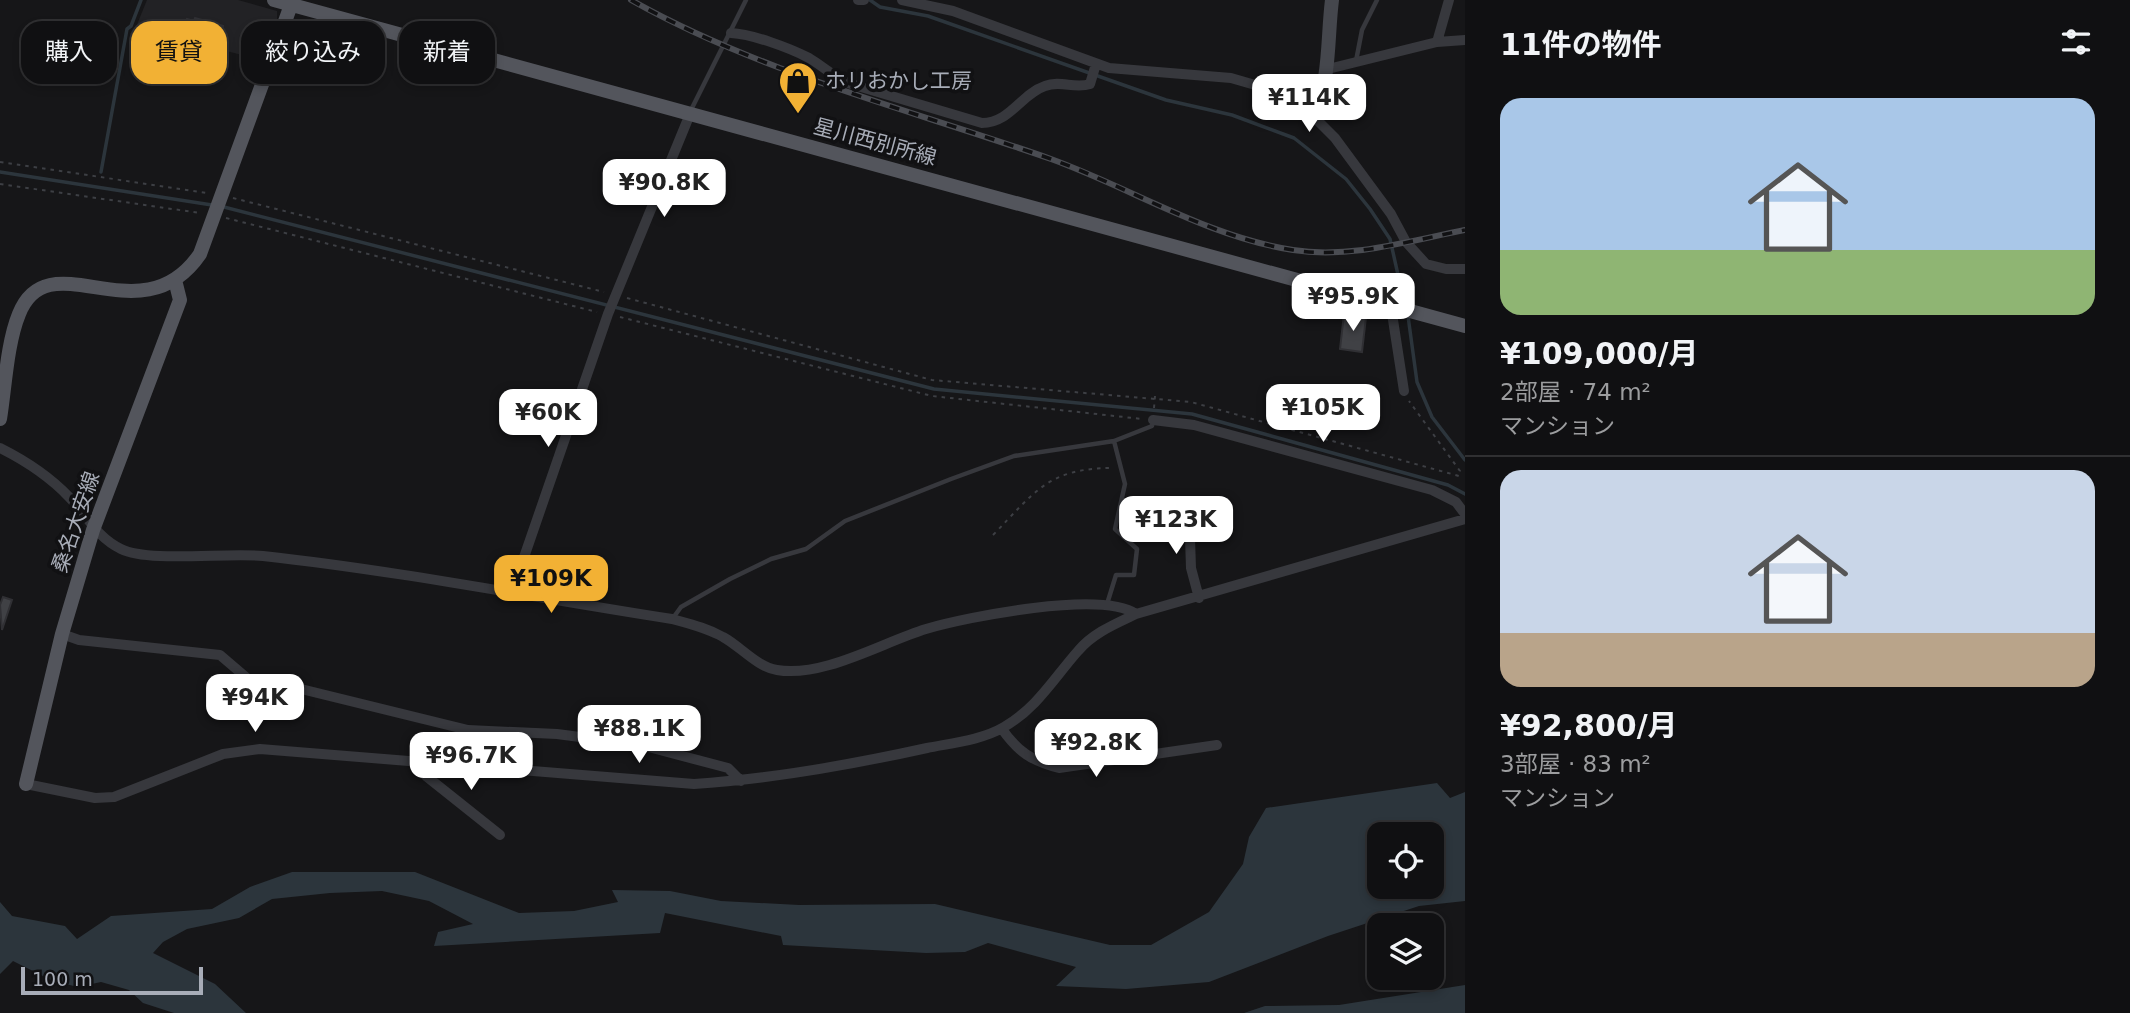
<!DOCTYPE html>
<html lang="ja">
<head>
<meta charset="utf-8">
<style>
	:root { --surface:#101012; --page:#1e1e20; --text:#f1f3f6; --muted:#9c9d9f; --line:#303032; --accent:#f2b134 }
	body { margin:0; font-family:"DejaVu Sans","Noto Sans JP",sans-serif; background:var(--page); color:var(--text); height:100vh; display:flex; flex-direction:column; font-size:26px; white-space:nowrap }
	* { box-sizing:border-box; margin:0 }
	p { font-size:23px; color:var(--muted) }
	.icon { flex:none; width:38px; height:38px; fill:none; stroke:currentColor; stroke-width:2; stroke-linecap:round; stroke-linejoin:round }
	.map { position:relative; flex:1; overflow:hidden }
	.details { display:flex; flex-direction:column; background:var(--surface); width:665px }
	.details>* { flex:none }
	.guide { position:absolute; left:21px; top:21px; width:665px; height:63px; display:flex; gap:14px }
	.controls { position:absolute; left:1367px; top:822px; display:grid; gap:14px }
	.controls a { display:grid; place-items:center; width:77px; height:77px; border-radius:14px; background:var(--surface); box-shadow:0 4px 10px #0003,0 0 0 2px var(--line); font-size:35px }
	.scale { position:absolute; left:21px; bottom:18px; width:182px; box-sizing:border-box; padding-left:7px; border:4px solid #a8adb8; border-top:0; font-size:19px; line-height:24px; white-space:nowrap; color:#a8adb8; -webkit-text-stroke:5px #111113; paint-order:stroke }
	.price { position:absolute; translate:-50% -60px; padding:0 16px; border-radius:14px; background:#fff; color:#222; font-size:23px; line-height:46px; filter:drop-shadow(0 2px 4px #0008) }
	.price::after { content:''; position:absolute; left:50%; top:42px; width:21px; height:16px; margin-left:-10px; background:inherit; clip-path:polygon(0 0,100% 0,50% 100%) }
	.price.on { background:var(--accent); color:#111 }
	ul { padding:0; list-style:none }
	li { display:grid; align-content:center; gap:14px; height:371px; padding:0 35px }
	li+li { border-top:2px solid var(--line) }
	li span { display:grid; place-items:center; height:217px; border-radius:21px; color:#555 }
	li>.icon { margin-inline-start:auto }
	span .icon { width:126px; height:126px; fill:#fffc; stroke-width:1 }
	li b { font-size:30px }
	h2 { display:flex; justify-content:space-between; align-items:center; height:84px; padding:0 35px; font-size:30px }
	.tag { padding:0 24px; border-radius:21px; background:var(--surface); box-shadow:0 4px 10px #0003,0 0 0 2px var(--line); font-size:24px; line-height:63px }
	.tag.on { background:var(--accent); color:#111 }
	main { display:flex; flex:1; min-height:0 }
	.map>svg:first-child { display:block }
</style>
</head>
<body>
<main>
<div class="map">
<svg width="1465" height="1013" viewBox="0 0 1465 1013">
	<rect width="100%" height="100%" fill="#161618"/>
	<path fill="#222225" d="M147,0h91l39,11v9l-16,40 -125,-33z"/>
	<path fill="#2c353c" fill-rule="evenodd" d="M1437,783l13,15 15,-6v109l-46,5 -91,30 -119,46 -83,7 -70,-3 20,-19 -88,-24 -23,9 -39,1 -143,-8 -2,-9 -116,-23 -5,20 -226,13 4,-14 35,-8 -44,-23 -47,-10 -52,2 -58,6 -33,19 -52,11 -24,13 -10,11 62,31 31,29h-72l-31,-10 -14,-13 -28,-8 -23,5 -25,-6 -40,-20 -13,13v-72l12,14 53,10 12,13 34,-23 101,-7 38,-22 42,-15h123l104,41 55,-2 44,-9 -6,-12 58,1 51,10 78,4 136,-1 175,41h41l58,-33 34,-48 6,-27 17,-29zM1379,835h53v52h-53z
		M1465,985v28h-221l21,-7 74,-1z"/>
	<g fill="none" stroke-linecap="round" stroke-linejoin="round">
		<path stroke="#2c353c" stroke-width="3.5" d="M870,0l10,7 48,9 238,84 66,15 62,23 52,41 24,30 20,30 15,67
			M0,172l212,33
			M101,172l26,-143 4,-3 10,-26
			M220,206l714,183 258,25 256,71 17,9
			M1408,316l9,66 15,35 33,43"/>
	</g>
	<path fill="#404145" stroke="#303034" stroke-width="2" d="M195,18l28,8 -6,22 -35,-10 5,-19 7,2z
		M447,60l16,5 -4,13 -16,-5z
		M1344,314l22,3 -4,35 -22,-3z
		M3,597l9,3 -10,30 -2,-25z"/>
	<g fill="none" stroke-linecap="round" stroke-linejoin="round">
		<path stroke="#3d3f44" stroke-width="2" stroke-dasharray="3.5 5" stroke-linecap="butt" d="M0,162l207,31
			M0,184l200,29
			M233,198l371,94
			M226,218l371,94
			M627,298l305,82 259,22 268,74 1,-5 -51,-70
			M620,317l312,79 210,23
			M1154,408l1,-12
			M993,535c42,-43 55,-67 120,-67"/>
		<path stroke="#37383d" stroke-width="4.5" d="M1356,61l6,-31 15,-30
			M691,110l55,-110
			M1107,604l9,-29h18l3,-26 -22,-20 10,-45 -11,-43
			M673,618l8,-11 49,-28 41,-20 35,-10 39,-28 106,-42 63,-23 100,-15 38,-15 1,-6"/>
		<path stroke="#37383d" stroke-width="10" d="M858,0h6
			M902,0l51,11 156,57 122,10 45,13 37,25 22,22 56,76 15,28 20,22 20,5h19
			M731,33c21,1 59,15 78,25 15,9 26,20 42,26l131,39c28,0 39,-29 63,-37 15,-6 30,3 45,-2l6,-20
			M1437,42l12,-42
			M1328,69l109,-27 28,-2
			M1391,307l13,84
			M1153,420l41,5 238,65 24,12 9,12
			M0,448c26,13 49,28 69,49 18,18 27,40 52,52 28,14 107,3 142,7 137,15 273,42 409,63 18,5 35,9 51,18 17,9 34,30 54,33 46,8 106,-28 149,-41 41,-12 176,-39 210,-15
			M1189,508l2,60 8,30
			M512,592l96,-278 82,-200
			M62,634l17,6 141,15 35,30 42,3 171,42 89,4 84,11 87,23 13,13
			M1002,729c16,23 30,32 57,39l158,-23
			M422,764l4,12 74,59
			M26,784l69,14 19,-1 109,-43 37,-5 434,35c78,-5 156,-19 233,-36 25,-5 55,-8 77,-21 33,-19 50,-49 74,-76 15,-18 37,-27 58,-37l329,-95"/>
		<path stroke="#45474d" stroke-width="14" d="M1313,116c18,-36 14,-77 19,-116"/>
		<path stroke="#53555c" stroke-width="14" d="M274,0l1191,326
			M0,419c5,-31 7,-76 19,-105 30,-76 122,26 181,-60l91,-249
			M26,784l36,-150 31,-104 87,-230 -5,-20"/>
		<defs>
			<path id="rail" d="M631,0c129,73 281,110 420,159 80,29 157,78 242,91 57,9 116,-9 172,-20"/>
		</defs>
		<use href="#rail" stroke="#4a4c52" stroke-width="6"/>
		<use href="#rail" stroke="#111113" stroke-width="3.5" stroke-dasharray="10" stroke-linecap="butt"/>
	</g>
	<defs>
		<symbol id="shop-pin" viewBox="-11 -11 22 30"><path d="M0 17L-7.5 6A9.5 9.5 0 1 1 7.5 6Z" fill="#f2b134" stroke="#111113"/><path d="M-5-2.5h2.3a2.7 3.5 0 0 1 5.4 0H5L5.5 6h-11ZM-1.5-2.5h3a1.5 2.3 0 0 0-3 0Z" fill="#111"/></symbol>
	</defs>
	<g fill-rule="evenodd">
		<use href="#shop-pin" x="776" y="59" width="44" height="60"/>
	</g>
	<g text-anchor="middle" stroke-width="7" stroke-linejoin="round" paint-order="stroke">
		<g font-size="21" fill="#a8adb8" stroke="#111113" text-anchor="start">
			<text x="825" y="88">ホリおかし工房</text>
		</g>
		<g font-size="21" fill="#a8adb8" stroke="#111113">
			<text transform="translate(875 142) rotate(15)" y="7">星川西別所線</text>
			<text transform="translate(76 522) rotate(-71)" y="7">桑名大安線</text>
		</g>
	</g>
</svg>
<div class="controls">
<a><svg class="icon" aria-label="locate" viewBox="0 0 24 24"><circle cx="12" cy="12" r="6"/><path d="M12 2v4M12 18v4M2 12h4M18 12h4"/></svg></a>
<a><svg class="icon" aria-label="layers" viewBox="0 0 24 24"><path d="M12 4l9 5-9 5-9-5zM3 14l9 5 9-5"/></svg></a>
</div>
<div class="scale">100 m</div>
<b class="price" style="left:1309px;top:134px">¥114K</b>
<b class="price" style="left:664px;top:219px">¥90.8K</b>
<b class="price" style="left:1353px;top:333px">¥95.9K</b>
<b class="price" style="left:1323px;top:444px">¥105K</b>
<b class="price" style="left:548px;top:449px">¥60K</b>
<b class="price" style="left:1176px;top:556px">¥123K</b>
<b class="price on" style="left:551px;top:615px">¥109K</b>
<b class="price" style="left:255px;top:734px">¥94K</b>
<b class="price" style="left:639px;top:765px">¥88.1K</b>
<b class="price" style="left:1096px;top:779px">¥92.8K</b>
<b class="price" style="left:471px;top:792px">¥96.7K</b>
<div class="guide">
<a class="tag">購入</a>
<a class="tag on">賃貸</a>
<a class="tag">絞り込み</a>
<a class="tag">新着</a>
</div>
</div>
<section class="details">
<h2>11件の物件<svg class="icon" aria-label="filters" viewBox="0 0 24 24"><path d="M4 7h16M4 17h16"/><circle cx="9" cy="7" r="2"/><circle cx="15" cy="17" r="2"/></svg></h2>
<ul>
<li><span style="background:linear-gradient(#a9c7e8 70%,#8fb573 0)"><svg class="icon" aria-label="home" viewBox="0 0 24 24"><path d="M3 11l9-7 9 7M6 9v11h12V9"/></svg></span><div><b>¥109,000/月</b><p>2部屋 · 74 m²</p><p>マンション</p></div></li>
<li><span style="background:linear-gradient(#c9d6e8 75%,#b9a48a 0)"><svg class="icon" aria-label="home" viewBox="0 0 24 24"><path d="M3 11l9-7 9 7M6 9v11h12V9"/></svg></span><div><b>¥92,800/月</b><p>3部屋 · 83 m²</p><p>マンション</p></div></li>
</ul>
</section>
</main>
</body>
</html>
